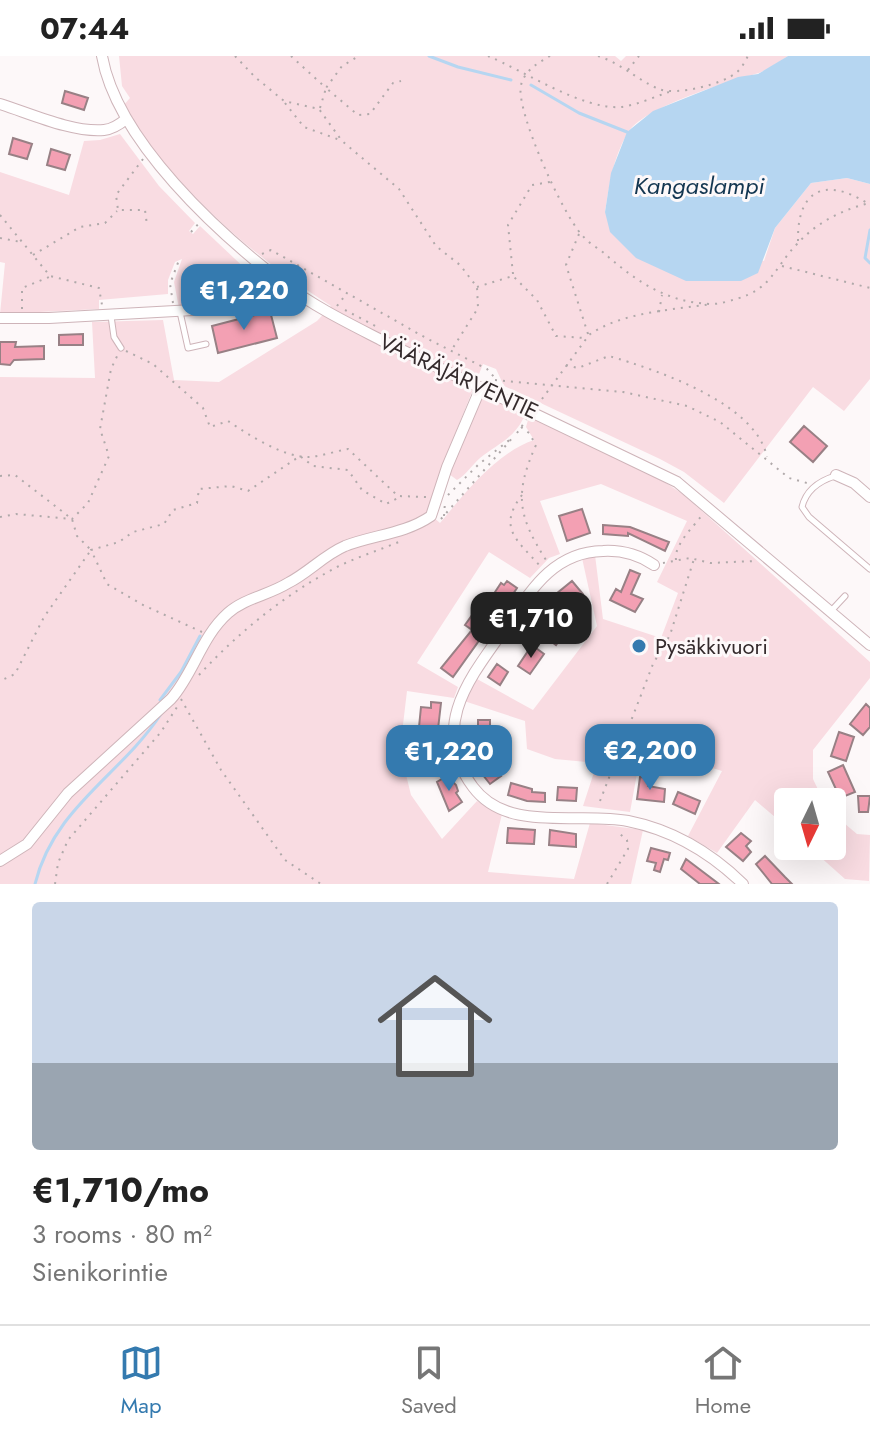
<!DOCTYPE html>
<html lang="en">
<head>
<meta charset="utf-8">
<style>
	:root { --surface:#fff; --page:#f6f6f6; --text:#222; --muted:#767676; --line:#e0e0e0; --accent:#347aaf }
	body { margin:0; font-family:Jost,sans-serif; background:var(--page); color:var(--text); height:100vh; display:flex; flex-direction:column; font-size:30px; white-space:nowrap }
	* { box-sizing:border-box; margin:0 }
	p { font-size:26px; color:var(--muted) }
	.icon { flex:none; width:44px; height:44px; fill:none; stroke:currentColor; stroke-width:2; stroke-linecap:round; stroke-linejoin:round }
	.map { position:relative; height:828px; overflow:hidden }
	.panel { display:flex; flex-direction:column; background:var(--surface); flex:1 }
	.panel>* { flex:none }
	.needle { width:52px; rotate:185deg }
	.buttons { position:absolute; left:774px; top:732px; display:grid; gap:16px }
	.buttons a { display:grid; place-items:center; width:72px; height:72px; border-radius:8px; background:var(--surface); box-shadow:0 8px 32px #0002; font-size:40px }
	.price { position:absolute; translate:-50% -68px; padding:0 18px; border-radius:16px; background:var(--accent); color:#fff; font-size:26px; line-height:52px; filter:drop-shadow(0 2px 4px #0008) }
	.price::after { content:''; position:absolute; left:50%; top:48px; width:24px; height:18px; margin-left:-12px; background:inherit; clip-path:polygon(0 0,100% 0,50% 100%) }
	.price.selected { background:#222; color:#fff }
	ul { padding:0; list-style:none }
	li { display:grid; align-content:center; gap:16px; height:424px; padding:0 32px }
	li span { display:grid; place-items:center; height:248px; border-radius:8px; color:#555 }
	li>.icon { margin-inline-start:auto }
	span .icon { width:144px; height:144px; fill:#fffc; stroke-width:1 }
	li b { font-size:34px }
	.status { display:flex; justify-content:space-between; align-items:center; height:56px; padding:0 40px; background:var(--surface); direction:ltr }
	.status svg { height:22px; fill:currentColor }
	.dock { display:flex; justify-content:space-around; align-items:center; height:112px; border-top:2px solid var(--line); background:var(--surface); font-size:22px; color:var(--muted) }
	.dock a { display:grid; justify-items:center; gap:4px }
	.dock .selected { color:var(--accent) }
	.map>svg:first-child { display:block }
</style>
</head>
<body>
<div class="status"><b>07:44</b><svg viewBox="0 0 49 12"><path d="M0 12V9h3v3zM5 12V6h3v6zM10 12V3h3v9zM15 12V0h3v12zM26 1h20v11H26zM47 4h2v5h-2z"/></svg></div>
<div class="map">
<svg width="870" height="828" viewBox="0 0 870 828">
	<rect width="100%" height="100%" fill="#fdf8f9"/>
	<path fill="#f9dce2" d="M119,0h496l6,5 5,-5h162c-10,6 -21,15 -33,18 -29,9 -113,33 -128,60 -14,24 -18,52 -22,78l159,49 11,-33 36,-45 36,-5 23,6v195l-26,32 -31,-24 -89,116 -40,-31 -24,-13 -156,-73 -8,-17 -13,-5 -41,103 -10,49 8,7c25,-30 56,-70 94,-83l-8,-13 2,-7 -5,-1c-10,20 -27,26 -43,39 -8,7 -14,17 -23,22l-8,-6 32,-78 3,-1 173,82 27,18 186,167v16l-57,72v29l11,23h-36v26l-33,-28 -38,53 -29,-17 34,-65 -80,-25 -12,66 -47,-6 14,-43 -42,-4 -28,-10 -2,-28 -61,-20 13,-22 56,31 64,-84 -15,-68 13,-3 8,64 58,19 17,-45 -21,-11 30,-61 -86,-37 -61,17 20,53 -11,4 -19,20 -41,-26 -72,111 41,24 -4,11 -47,-7 -7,59 11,45 31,44 35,-38 25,13 -14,58 86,7 16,-56 53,7 -12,54h-631v-507l95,1 -3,-56 71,-2 11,60 45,2 98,-61 14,-15c-64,-41 -115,-83 -164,-140 -16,-19 -34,-37 -45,-59l8,-9 -8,-12z
		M120,78l39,52 36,37 -6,8 4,3 7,-8 52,49 7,10 -29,16 -51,7 -5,-26 8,-23 -7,3 -7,18v14l-69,6v9l-99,5 5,-51 -5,-1v-90l69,23 15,-54 16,-1z
		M832,757l25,21 13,1 -1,46 -24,-2 -37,-33h24z"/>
	<path fill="#b6d6f1" d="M788,0h82v128l-23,-6 -36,5 -36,45 -17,45 -17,8h-55l-50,-23 -26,-26 -5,-20 6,-39 16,-41 26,-21 85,-34 20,-3z"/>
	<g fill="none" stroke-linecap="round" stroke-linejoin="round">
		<path stroke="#b6d6f1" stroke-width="3" d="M429,0l29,11 53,13
			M531,29l48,28 48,19
			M870,174l-5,28 5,5
			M160,644l21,-28 19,-36
			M35,828c19,-77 85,-108 126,-170"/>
	</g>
	<path fill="#f3a0b3" stroke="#988085" stroke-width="2" d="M65,35l23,7 -4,12 -22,-7z
		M13,82l19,6 -5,15 -18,-5z
		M51,93l19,6 -5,15 -18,-5z
		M270,255l7,27 -59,15 -6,-27z
		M83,278v11h-24v-10z
		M0,286h16l-1,5 29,-1v13l-30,1 -4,5 -10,-1z
		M804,370l23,20 -14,16 -23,-20z
		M582,453l8,24 -23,8 -8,-25z
		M603,469l27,2 39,15 -4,9 -37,-18v3l-25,-2z
		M630,514l10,4 -9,20 12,5 -8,13 -25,-12 6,-11 5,3z
		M507,525l10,7 -14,21 -10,-7 5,-7 -3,-3 6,-9 3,2z
		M572,525l11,13 -17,13 -2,-3 -4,3 -6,-7 4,-3 -2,-3z
		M475,555l15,11 -4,5 2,1 -35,49 -12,-9 31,-38 -7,-5z
		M530,559l8,6 -7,10 -8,-6z
		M555,564l12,9 -11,16 -12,-9z
		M532,589l12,9 -14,20 -12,-8z
		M497,608l11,8 -8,13 -12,-8z
		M431,646l10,1 -3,26 -19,-2 2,-20 10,1z
		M866,648l4,4v19l-7,8 -13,-11z
		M478,664h12v24l-12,-1z
		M839,676l15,5 -8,24 -15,-5z
		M438,682l6,29 -16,5 -8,-28z
		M486,701l15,19 -11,8 -15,-19z
		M843,709l12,27 -15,6 -12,-26z
		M447,720l9,9 2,6 -2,2 6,9 -13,9 -12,-29z
		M640,721l9,1 -1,8 17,3 -1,13 -27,-3z
		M511,727l21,6v3l13,1v9l-18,-1 -19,-6z
		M558,731l19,1 -1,13 -19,-1z
		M678,736l22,9 -5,13 -22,-10z
		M858,740h12l-2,16h-9z
		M508,772l27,2 -1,14 -27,-1z
		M550,774l26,4v13l-27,-2z
		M741,777l10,8 -5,5 5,6 -8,9 -17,-14z
		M651,792l19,5 -2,7 -4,-1 -4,13 -6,-2 2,-7 -9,-2z
		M765,800l20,21 7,7h-20l-16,-20z
		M686,803l33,25h-19l-19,-15z"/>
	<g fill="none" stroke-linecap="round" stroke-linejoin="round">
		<defs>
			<path id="lane" d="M180,256l8,36 18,-4
				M111,260l3,21 7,11
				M835,420c-16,5 -29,14 -33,31l7,10 61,52
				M831,555l14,-15"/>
			<path id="street" d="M102,0c15,85 117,178 184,229 29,22 62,38 95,55l296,142 193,163
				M0,48c29,9 73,29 104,26 9,-1 15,-5 22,-11
				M0,262h49l162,-9 35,-9 28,-25
				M836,419l18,8 16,14
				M654,509c-15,-10 -33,-15 -51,-14 -51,1 -73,41 -99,79 -35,49 -75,98 -31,157 35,47 106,24 155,34 45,9 82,31 115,63
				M0,805l27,-17 41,-51 103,-94c23,-26 30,-62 57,-86 17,-15 41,-18 60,-30 20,-10 36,-28 57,-37 28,-11 60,-12 86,-30l16,-49 34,-80"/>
		</defs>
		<use href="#lane" stroke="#ceb4b9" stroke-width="7"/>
		<use href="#street" stroke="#ceb4b9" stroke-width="12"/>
		<path stroke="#b0a9aa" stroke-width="2" stroke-dasharray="2 6" stroke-linecap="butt" d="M235,0l20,21 29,24 35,8 23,32 57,48 37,57 24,19 17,22 1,21 -27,43
			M291,0l35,32 16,-22 17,-10
			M488,0c36,15 95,54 133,51 16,-2 33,-10 48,-15
			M550,0c-12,7 -25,14 -29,29 -6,25 42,130 61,150 6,8 16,13 23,19 32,28 63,49 107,50 8,0 17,-3 24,-5 36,-10 38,-31 61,-55 19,-21 46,-35 73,-41
			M598,0c23,7 39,24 61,33 17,7 65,-5 78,-17 5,-4 8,-11 11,-16
			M628,14l11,-14
			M285,47l19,24 36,13
			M320,52l6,-20 32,27 12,-1 23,-31 8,-2
			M143,103l-27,36 2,15h27l2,15
			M0,159l50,61 49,12 3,17
			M191,176l10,-11
			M579,178l-13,31 22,69
			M0,182l21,4
			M798,185c-1,-50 26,-65 69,-38
			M262,198l9,-4 155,88 61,31 8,9
			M33,199l47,-28 25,-4 12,-12
			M782,210l88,22
			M513,218l-5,-49 24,-40 18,-3
			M477,231l36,-11 24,24 19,36 29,2
			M173,247l-3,-19 9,-24
			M337,250l10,-13
			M22,253v-21l27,-11
			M345,254l34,18
			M659,256l3,-17
			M126,295l27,13 50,44 7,19 18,-6c21,14 56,37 82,36 12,-1 26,-6 38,-8l50,47 28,1
			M566,309l12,3 31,-12c48,14 147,47 158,101
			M495,324l128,12 64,14 33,16 69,56 18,5
			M542,343l47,-64c32,-23 83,-25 122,-31
			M521,371l8,6 7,12c-22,49 -18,71 10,115
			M517,377l10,-14
			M0,420l15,-1 57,44 5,17 14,14 -47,67 -29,57 -15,7
			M448,439l31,-31 33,-26
			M522,439c-25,33 -5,45 18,71
			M444,460l1,-14
			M0,461l16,-3 56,5 16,-16 21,-47 -9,-27 11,-60 8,-17
			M441,463l74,-84
			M676,504c-2,-16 17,-32 26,-45
			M663,507l27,-5 20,5 45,-2
			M202,576l-59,-27 -36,-21 -16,-34 28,-8 14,-10 31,-8 9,-14 24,-7 2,-14 32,-3 17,5 52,-35 13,10 35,4 14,20 24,14 14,-7
			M199,619c40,-43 85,-80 138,-108 20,-10 43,-17 64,-26
			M181,643l40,71 64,90 36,24
			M600,745l53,-137 17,-29 24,-76
			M55,828l3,-21 10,-23 93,-108 16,-25
			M607,828l21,-35 -1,-9 -7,-6 1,-3"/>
		<use href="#lane" stroke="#fff" stroke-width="5"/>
		<use href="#street" stroke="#fff" stroke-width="10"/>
	</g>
	<circle fill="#347aaf" stroke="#fdf8f9" stroke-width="3" cx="639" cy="590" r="8"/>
	<g text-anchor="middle" stroke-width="6" stroke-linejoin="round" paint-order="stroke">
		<g font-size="22" fill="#342a2c" stroke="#fdf8f9">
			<text transform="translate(459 320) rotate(25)" y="8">VÄÄRÄJÄRVENTIE</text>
		</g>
		<g font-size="22" fill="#342a2c" stroke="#fdf8f9" text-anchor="start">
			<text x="655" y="598">Pysäkkivuori</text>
		</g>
		<g font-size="24" font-style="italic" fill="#133651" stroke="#fdf8f9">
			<text x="699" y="138">Kangaslampi</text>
		</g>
	</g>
</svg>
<div class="buttons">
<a><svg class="needle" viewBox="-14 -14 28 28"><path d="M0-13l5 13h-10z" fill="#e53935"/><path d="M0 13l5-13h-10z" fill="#767676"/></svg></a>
</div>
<b class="price" style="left:244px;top:276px">€1,220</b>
<b class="price selected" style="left:531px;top:604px">€1,710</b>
<b class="price" style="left:650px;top:736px">€2,200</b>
<b class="price" style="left:449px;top:737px">€1,220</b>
</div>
<section class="panel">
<ul>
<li><span style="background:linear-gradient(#c9d6e8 65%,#9aa5b1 0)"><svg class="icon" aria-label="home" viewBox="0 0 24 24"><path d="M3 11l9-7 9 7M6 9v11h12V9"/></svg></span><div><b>€1,710/mo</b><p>3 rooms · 80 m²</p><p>Sienikorintie</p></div></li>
</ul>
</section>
<nav class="dock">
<a class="selected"><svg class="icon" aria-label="map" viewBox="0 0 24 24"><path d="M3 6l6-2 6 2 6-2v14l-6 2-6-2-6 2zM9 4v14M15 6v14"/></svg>Map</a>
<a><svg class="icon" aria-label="saved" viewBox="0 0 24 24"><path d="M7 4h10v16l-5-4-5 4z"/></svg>Saved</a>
<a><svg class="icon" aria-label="home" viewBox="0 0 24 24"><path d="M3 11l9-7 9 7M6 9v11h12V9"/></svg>Home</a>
</nav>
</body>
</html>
